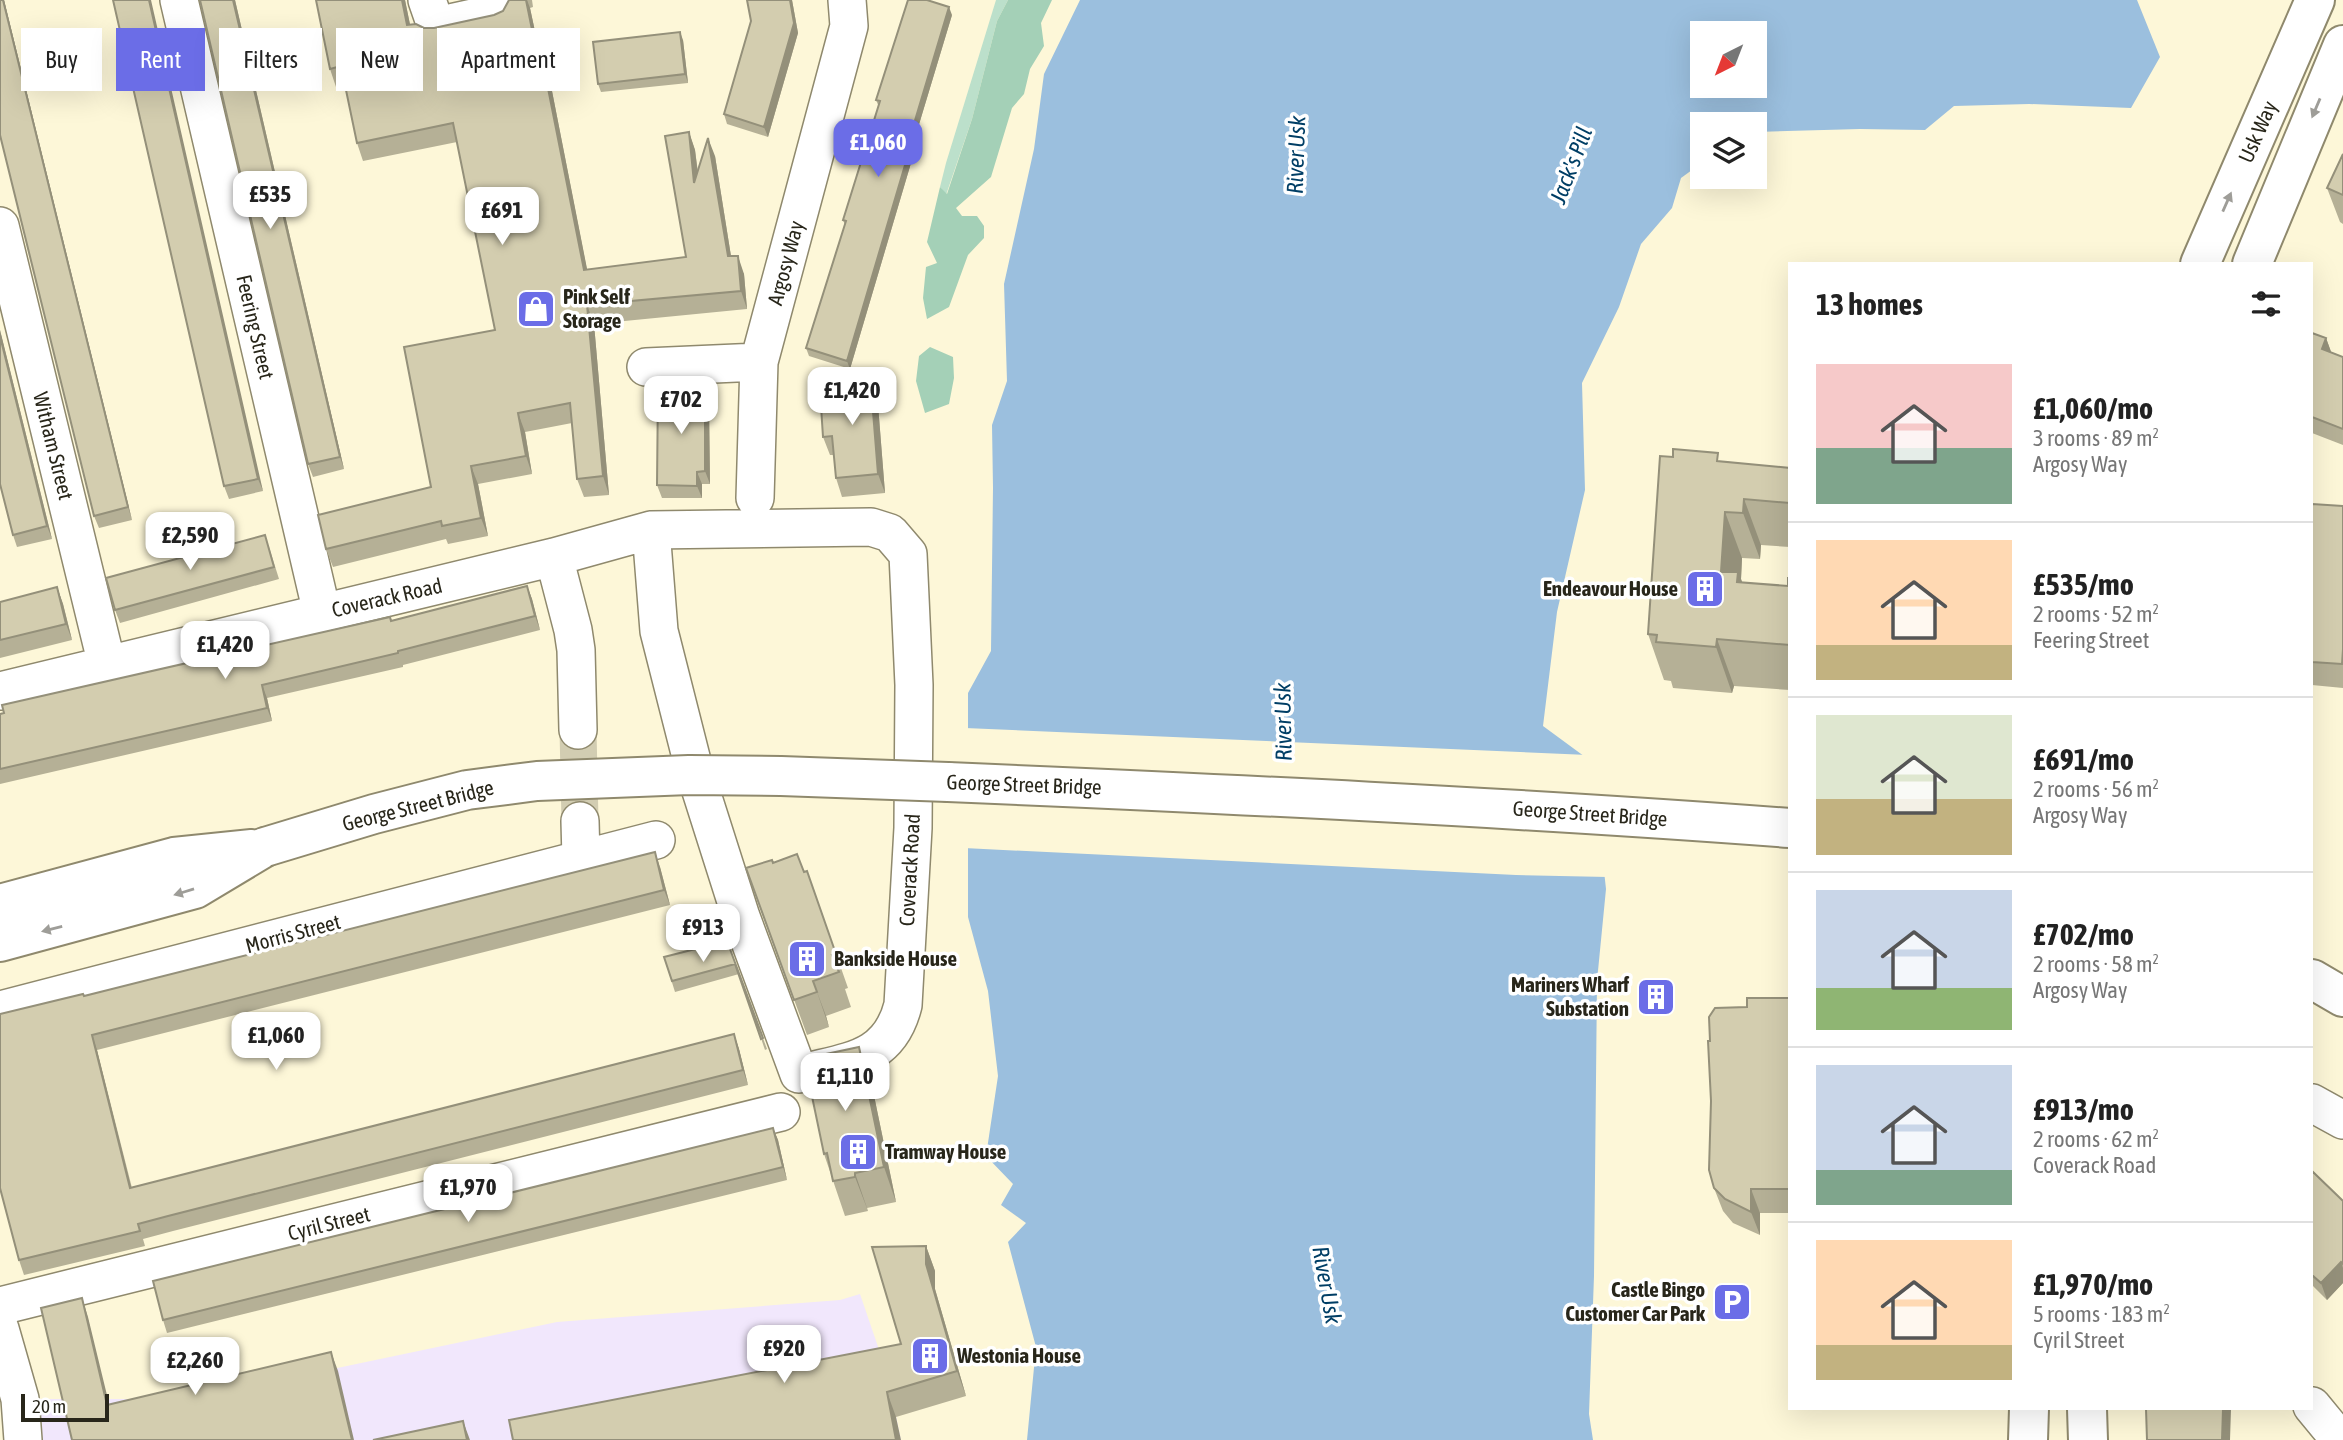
<!DOCTYPE html>
<html lang="en">
<head>
<meta charset="utf-8">
<style>
	:root { --surface:#fff; --page:#f2f2f2; --text:#222; --muted:#767676; --line:#e0e0e0; --accent:#6b6de7 }
	body { margin:0; font-family:"Asap Condensed",sans-serif; background:var(--page); color:var(--text); height:100vh; display:flex; flex-direction:column; font-size:26px; white-space:nowrap }
	* { box-sizing:border-box; margin:0 }
	p { font-size:23px; color:var(--muted) }
	.icon { flex:none; width:38px; height:38px; fill:none; stroke:currentColor; stroke-width:2; stroke-linecap:round; stroke-linejoin:round }
	.map { position:relative; flex:1; overflow:hidden }
	.drawer { position:absolute; left:1788px; top:262px; width:525px; height:1148px; display:flex; flex-direction:column; background:var(--surface); border-radius:0px; box-shadow:0 7px 28px #0002 }
	.drawer>* { flex:none }
	.banner { position:absolute; left:21px; top:28px; width:665px; height:63px; display:flex; gap:14px }
	.needle { width:46px; rotate:222deg }
	.tools { position:absolute; left:1690px; top:21px; display:grid; gap:14px }
	.tools a { display:grid; place-items:center; width:77px; height:77px; border-radius:0px; background:var(--surface); box-shadow:0 7px 28px #0002; font-size:35px }
	.scale { position:absolute; left:21px; bottom:18px; width:88px; box-sizing:border-box; padding-left:7px; border:4px solid #28261a; border-top:0; font-size:19px; line-height:24px; white-space:nowrap; color:#28261a; -webkit-text-stroke:5px #fff; paint-order:stroke }
	.price { position:absolute; translate:-50% -60px; padding:0 16px; border-radius:14px; background:#fff; color:#222; font-size:23px; line-height:46px; filter:drop-shadow(0 2px 4px #0008) }
	.price::after { content:''; position:absolute; left:50%; top:42px; width:21px; height:16px; margin-left:-10px; background:inherit; clip-path:polygon(0 0,100% 0,50% 100%) }
	.price.selected { background:var(--accent); color:#fff }
	ul { padding:0; list-style:none }
	li { display:flex; align-items:center; gap:21px; height:175px; padding:0 28px }
	li+li { border-top:2px solid var(--line) }
	li span { display:grid; place-items:center; flex:none; width:196px; height:140px; border-radius:0px; color:#555 }
	li>.icon { margin-inline-start:auto }
	span .icon { width:84px; height:84px; fill:#fffc; stroke-width:1 }
	li b { font-size:30px }
	h2 { display:flex; justify-content:space-between; align-items:center; height:84px; padding:0 28px; font-size:30px }
	.pill { padding:0 24px; border-radius:0px; background:var(--surface); box-shadow:0 7px 28px #0002; font-size:24px; line-height:63px }
	.pill.selected { background:var(--accent); color:#fff }
	.map>svg:first-child { display:block }
</style>
</head>
<body>
<div class="map">
<svg width="2343" height="1440" viewBox="0 0 2343 1440">
	<rect width="100%" height="100%" fill="#fdf7d8"/>
	<path fill="#f1e7fc" d="M860,1294l27,79 14,67h-878l-3,-41h169l368,-77 283,-22z"/>
	<path fill="#bce0cb" d="M996,0h12l-11,21 -25,98 -26,76 -6,-8 6,-24z"/>
	<path fill="#a4d0b7" d="M1008,0h44l-11,23 3,23 -14,23 -6,25 -12,14 -21,69 -35,31 6,8h15l7,10v12l-16,17 -19,52 -22,12 -4,-21 3,-31 11,-4 -10,-21 13,-55 7,7 25,-75 25,-98z
		M930,347l23,10 1,21 -5,26 -24,9 -9,-32 3,-25z"/>
	<path fill="#9bbfde" fill-rule="evenodd" d="M1080,0h1057l23,57 -29,51 -102,-4 -75,2 -29,24 -65,-1 -105,3v-8h-52v38l-22,16 -9,30 -31,36 -22,63 -37,76 3,107 -28,122 -14,114 49,36 14,127 -9,92 -3,295 -5,138 4,26h-566l9,-93 -28,-105 18,-19 -25,-18 12,-21 -27,-28 12,-80 -10,-85 -20,-74v-224l23,-42 2,-163 -1,-63 15,-44 -3,-97 30,-135 10,-75zM1703,33h52v53h-52z"/>
	<path fill="#fdf7d8" d="M965,728l623,27 7,6 13,116 -92,-2 -552,-27z"/>
	<g fill="none" stroke-linecap="round" stroke-linejoin="round">
		<path stroke="#d2cdb2" stroke-width="37" stroke-dasharray="37 18" stroke-linecap="butt" d="M578,730l2,91"/>
		<defs>
			<path id="minor" d="M179,0l143,613
				M427,0l9,26 60,-13
				M0,226l107,439
				M646,367l113,-5
				M755,498l4,-136 90,-336 -2,-26
				M554,557l19,73 3,20 2,80
				M0,691l554,-134 97,-27 220,-3 19,6 18,21 6,131 -1,143 -10,177c-14,56 -56,56 -104,69l-58,-157 -47,-148 -35,-138 -8,-101
				M580,821l1,38
				M4,1009l652,-169
				M2312,1103l31,17
				M0,1306l781,-194
				M0,1329l20,70 3,41
				M2312,1406l28,34"/>
			<path id="major" d="M2200,264l115,-264
				M2252,264l91,-219
				M948,782c281,12 562,25 842,46
				M0,904l174,-47 78,-8
				M0,942l195,-53 70,-42
				M2312,979l31,18
				M2087,1409l1,31
				M2028,1440l1,-31"/>
		</defs>
		<use href="#minor" stroke="#8f896d" stroke-width="40"/>
		<use href="#major" stroke="#8f896d" stroke-width="42"/>
		<use href="#minor" stroke="#fff" stroke-width="37"/>
		<use href="#major" stroke="#fff" stroke-width="38"/>
		<defs>
			<path id="major-bridge" d="M265,847l109,-33 93,-24 70,-9 152,-6 92,1 167,6"/>
		</defs>
		<use href="#major-bridge" stroke="#8f896d" stroke-width="42" stroke-linecap="butt"/>
		<use href="#major-bridge" stroke="#fff" stroke-width="38"/>
	</g>
	<path fill="#b5b096" d="M0,0h4l128,520 -33,8 -5,-12z
		M113,0l150,491 -34,8 -5,-13z
		M200,0h35l109,469 -31,8 -5,-13z
		M316,0h89l5,25 14,3h10l60,-13 9,-4 6,-11h23l1,7 -3,1 14,66 1,-1 7,18 35,179 99,-13 3,-125 6,18 3,22 17,-16 16,100 13,18 3,35 -153,15 15,171 -25,2 -7,-18 -5,-56 -47,9 7,42 -54,10 10,52 -40,8 -2,-5 -113,28 -7,-18 105,-62 64,-157 -38,-188 -94,19 -6,-18 -12,-58 -9,2 -6,-18z
		M747,0h45l6,33 -30,104 -41,-13 -3,-10 27,-93z
		M952,15l-35,116 2,5 -69,233 -41,-13 -3,-8 39,-123 -2,-5 36,-113 -3,-7z
		M683,40l5,43 -87,9 -3,-8z
		M2343,154v70l-3,-2 -13,-34z
		M0,330l52,209 -35,8 -4,-12z
		M2312,333l14,5 5,14 12,5v88l-31,-12z
		M693,386l3,7 9,-1 4,13 1,79h-8v14h-40l-5,-13z
		M877,392l8,101 -43,4 -6,-19 -2,-23h-4l-7,-18 13,-32z
		M1721,461l69,7v79l-29,-2 -1,14 -18,-1 -1,21 1,3 46,4 2,-8v112l-56,-4 -2,7 -59,-5 -2,-7 -7,-1 -16,-46z
		M2312,504l31,2v182l-31,-3z
		M269,547l10,32 -159,44 -5,-13z
		M527,586l5,13 8,31 -137,35v2l-136,31 5,23 -272,63v-70l391,-93z
		M57,587l6,17 9,36 -72,18v-56z
		M773,863l31,9 3,-1 41,117 -3,1 6,18 -25,9 3,11 -22,8 -61,-167z
		M660,867l10,38 -573,145 35,138 602,-154 5,15 9,36 -575,146 -30,8 2,7 -121,29 -5,-15 65,-264z
		M727,941l40,108 -2,1 -26,-76 -64,18 -11,-35z
		M1790,998v215h-30v22l-27,-12 -10,-12 -9,-23 -3,-87 36,-94z
		M871,1081l25,121 -29,6 1,3 -23,5 -21,-62z
		M773,1128l5,12 9,40 -620,153 -4,-13z
		M2312,1171l31,30v82l-16,17 -14,-14 -1,1z
		M926,1246l9,25v18l31,107 -70,21 -383,23 388,-96z"/>
	<path fill="#94907a" d="M3,0h1l128,520 -4,-13z
		M149,0h2l112,491 -5,-12z
		M233,0h2l109,469 -4,-12z
		M402,0h3l9,44 -7,-19z
		M526,0h1l3,8 18,84 -7,-18z
		M790,0h2l6,33 -30,104 -4,-10z
		M949,7l3,8 -35,116 2,5 -69,233 -3,-8 66,-234z
		M680,32l3,8 5,43 -3,-9z
		M545,73l7,18 39,198 -7,-19z
		M689,132l6,18 6,51 -7,-18z
		M708,138l7,18 19,119 -6,-19z
		M738,256l6,18 3,35 -6,-18z
		M587,305l7,19 15,171 -6,-19z
		M0,330l52,209 -5,-13 -47,-190z
		M2326,338l7,19 -11,-8z
		M870,374l7,18 8,101 -7,-19z
		M705,392l4,13 1,79 -5,-13z
		M518,413l7,19 7,42 -6,-18z
		M471,466l7,18 10,52 -7,-18z
		M697,472l5,12v14l-5,-12z
		M1744,499l17,46 -1,14 -17,-46z
		M1725,512l17,46 -1,21 14,39 -34,-46z
		M527,586l5,13 8,31 -5,-14z
		M57,587l6,17 9,36 -6,-16z
		M1717,639l17,47 -2,7 -16,-46z
		M262,685l5,13 5,23 -5,-13z
		M655,852l5,15 10,38 -6,-15z
		M813,981l13,35 3,11 -12,-35z
		M734,1034l5,15 9,36 -5,-15z
		M92,1035l5,15 38,153 -5,-15z
		M859,1047l12,34 25,121 -12,-35z
		M773,1128l5,12 9,40 -4,-13z
		M855,1173l12,35 1,3 -13,-34z
		M1751,1189l9,24v22l-9,-23z
		M926,1246l9,25v18l31,107 -9,-25 -31,-107z
		M2341,1262l2,6v15l-16,17 -6,-17z
		M82,1298l6,19 26,107 -7,-19z
		M331,1352l7,19 16,69h-2z
		M887,1392l9,25 5,23h-5z
		M2223,1409h8l-1,31h-8z
		M463,1421l7,19h-3z"/>
	<path fill="#d3cdaf" stroke="#94907a" stroke-width="2" d="M0,0h3l125,507 -34,9 -94,-381z
		M113,0h36l109,479 -34,7z
		M200,0h33l107,457 -32,7z
		M316,0h86l5,25 9,-1 8,4h10l60,-13 9,-4 6,-11h17l15,74 4,-1 39,197 102,-13 -21,-121 24,-4 5,51 14,-45 20,118h10l3,35 -154,14 16,171 -26,3 -7,-76 -52,10 8,43 -55,10 10,52 -39,8 -1,-5 -115,28 -8,-34 113,-28 -27,-140 91,-17 -42,-207 -96,20 -16,-77 -11,3z
		M747,0h43l4,23 -30,104 -40,-13 27,-93z
		M908,0h19l22,7 -36,120 3,1 -69,233 -41,-13 40,-127 -3,-1 37,-119 -4,-1z
		M680,32l5,42 -87,10 -5,-42z
		M2343,154v41l-16,-7z
		M2312,333l14,5 -4,11 21,8v72l-31,-12z
		M0,336l47,190 -34,9 -13,-51z
		M870,374l8,100 -42,4 -4,-42 -9,1 -2,-31 15,-1 -3,-29z
		M693,386v7l12,-1v79l-8,1v14l-40,-1 1,-98z
		M1673,449l45,4 -1,8 73,7v35l-46,-4 -1,14 -18,-1 -4,60h17l-1,10 51,4v-8h2v67l-73,-6 -1,8 -60,-5 1,-7 -9,-1 12,-178 13,1z
		M2312,504l31,2v143l-1,15 -30,-2z
		M265,535l9,32 -159,43 -9,-32z
		M527,586l8,30 -137,35v2l-136,32 5,23 -267,61v-55l4,-1 -2,-8 388,-88 1,4z
		M57,587l9,37 -66,16v-38z
		M655,852l9,38 -572,145 38,153 604,-154 9,36 -575,146 -30,8 2,7 -121,29 -19,-72v-174l83,-20 1,2 24,-6z
		M797,854l7,18 3,-1 29,83 -4,1 7,17 -26,9 4,11 -23,8 -48,-132 26,-8 1,3z
		M727,941l36,97 -2,1 -26,-75 -63,17 -8,-24z
		M1747,998h43v191h-39v23l-26,-13 -11,-11 -5,-18 2,-69 -3,-60h2l-1,-24 6,-9 32,-1z
		M859,1047l25,120 -29,6v4l-22,4 -6,-28 -3,1 -15,-72h3l-5,-24z
		M773,1128l10,39 -620,153 -10,-39z
		M2312,1171l31,30v63l-2,-2 -20,21 -9,-8z
		M926,1246v18l31,107 -70,21 9,48h-383l-4,-20 392,-76 -29,-97z
		M82,1298l25,107 224,-53 21,88h-280l-31,-132z
		M2146,1409h77l-1,31h-75z
		M463,1421l4,19h-94z"/>
	<defs><path id="oneway-solid" d="M-6-.8H1V-3.2L6.5 0L1 3.2V.8H-6Z" transform="scale(1.75)"/></defs>
	<g fill="#9e9d98">
		<use href="#oneway-solid" transform="translate(2316 108) rotate(113)"/>
		<use href="#oneway-solid" transform="translate(2227 202) rotate(-66)"/>
		<use href="#oneway-solid" transform="translate(184 892) rotate(163)"/>
		<use href="#oneway-solid" transform="translate(52 929) rotate(166)"/>
	</g>
	<defs>
		<symbol id="shop-square" viewBox="-11 -11 22 22"><rect x="-9" y="-9" width="18" height="18" rx="4" fill="#6b6de7" stroke="#fff"/><path d="M-5-2.5h2.3a2.7 3.5 0 0 1 5.4 0H5L5.5 6h-11ZM-1.5-2.5h3a1.5 2.3 0 0 0-3 0Z" fill="#fff"/></symbol>
		<symbol id="building-square" viewBox="-11 -11 22 22"><rect x="-9" y="-9" width="18" height="18" rx="4" fill="#6b6de7" stroke="#fff"/><path d="M-4-6H4V6H1V3H-1V6H-4ZM-2.5-4.3h1.7v1.8h-1.7ZM.8-4.3h1.7v1.8H.8ZM-2.5-1h1.7V.8h-1.7ZM.8-1h1.7V.8H.8Z" fill="#fff"/></symbol>
		<symbol id="parking-square" viewBox="-11 -11 22 22"><rect x="-9" y="-9" width="18" height="18" rx="4" fill="#6b6de7" stroke="#fff"/><path d="M-3.5-5.5H1a3.5 3.5 0 0 1 0 7H-1V5.5H-3.5ZM-1-3.4V-.6H.8a1.4 1.4 0 0 0 0-2.8Z" fill="#fff"/></symbol>
	</defs>
	<g fill-rule="evenodd">
		<use href="#shop-square" x="514" y="287" width="44" height="44"/>
		<use href="#building-square" x="1683" y="567" width="44" height="44"/>
		<use href="#building-square" x="785" y="937" width="44" height="44"/>
		<use href="#building-square" x="1634" y="975" width="44" height="44"/>
		<use href="#building-square" x="836" y="1130" width="44" height="44"/>
		<use href="#parking-square" x="1710" y="1280" width="44" height="44"/>
		<use href="#building-square" x="908" y="1334" width="44" height="44"/>
	</g>
	<g text-anchor="middle" stroke-width="7" stroke-linejoin="round" paint-order="stroke">
		<g font-size="21" fill="#28261a" stroke="#fff">
			<text transform="translate(2258 132) rotate(-66)" y="7">Usk Way</text>
			<text transform="translate(786 263) rotate(-75)" y="7">Argosy Way</text>
			<text transform="translate(255 327) rotate(77)" y="7">Feering Street</text>
			<text transform="translate(53 446) rotate(76)" y="7">Witham Street</text>
			<text transform="translate(387 598) rotate(-13)" y="7">Coverack Road</text>
			<text transform="translate(1024 785) rotate(2)" y="7">George Street Bridge</text>
			<text transform="translate(418 806) rotate(-14)" y="7">George Street Bridge</text>
			<text transform="translate(1590 814) rotate(4)" y="7">George Street Bridge</text>
			<text transform="translate(910 870) rotate(-87)" y="7">Coverack Road</text>
			<text transform="translate(293 934) rotate(-15)" y="7">Morris Street</text>
			<text transform="translate(329 1224) rotate(-14)" y="7">Cyril Street</text>
		</g>
		<g font-size="21" font-weight="bold" fill="#28261a" stroke="#fff" text-anchor="start">
			<text x="563" y="304">Pink Self<tspan x="563" dy="24">Storage</tspan></text>
			<text x="1678" y="596" text-anchor="end">Endeavour House</text>
			<text x="834" y="966">Bankside House</text>
			<text x="1629" y="992" text-anchor="end">Mariners Wharf<tspan x="1629" dy="24">Substation</tspan></text>
			<text x="885" y="1159">Tramway House</text>
			<text x="1705" y="1297" text-anchor="end">Castle Bingo<tspan x="1705" dy="24">Customer Car Park</tspan></text>
			<text x="957" y="1363">Westonia House</text>
		</g>
		<g font-size="23" font-style="italic" fill="#003e65" stroke="#fff">
			<text transform="translate(1296 155) rotate(-88)" y="8">River Usk</text>
			<text transform="translate(1571 165) rotate(-69)" y="8">Jack's Pill</text>
			<text transform="translate(1283 722) rotate(-91)" y="8">River Usk</text>
			<text transform="translate(1327 1285) rotate(80)" y="8">River Usk</text>
		</g>
	</g>
</svg>
<div class="tools">
<a><svg class="needle" viewBox="-14 -14 28 28"><path d="M0-13l5 13h-10z" fill="#e53935"/><path d="M0 13l5-13h-10z" fill="#767676"/></svg></a>
<a><svg class="icon" aria-label="layers" viewBox="0 0 24 24"><path d="M12 4l9 5-9 5-9-5zM3 14l9 5 9-5"/></svg></a>
</div>
<div class="scale">20 m</div>
<b class="price selected" style="left:878px;top:179px">£1,060</b>
<b class="price" style="left:270px;top:231px">£535</b>
<b class="price" style="left:502px;top:247px">£691</b>
<b class="price" style="left:852px;top:427px">£1,420</b>
<b class="price" style="left:681px;top:436px">£702</b>
<b class="price" style="left:190px;top:572px">£2,590</b>
<b class="price" style="left:225px;top:681px">£1,420</b>
<b class="price" style="left:703px;top:964px">£913</b>
<b class="price" style="left:276px;top:1072px">£1,060</b>
<b class="price" style="left:845px;top:1113px">£1,110</b>
<b class="price" style="left:468px;top:1224px">£1,970</b>
<b class="price" style="left:784px;top:1385px">£920</b>
<b class="price" style="left:195px;top:1397px">£2,260</b>
<div class="banner">
<a class="pill">Buy</a>
<a class="pill selected">Rent</a>
<a class="pill">Filters</a>
<a class="pill">New</a>
<a class="pill">Apartment</a>
</div>
<section class="drawer">
<h2>13 homes<svg class="icon" aria-label="filters" viewBox="0 0 24 24"><path d="M4 7h16M4 17h16"/><circle cx="9" cy="7" r="2"/><circle cx="15" cy="17" r="2"/></svg></h2>
<ul>
<li><span style="background:linear-gradient(#f6c9c9 60%,#7fa58c 0)"><svg class="icon" aria-label="home" viewBox="0 0 24 24"><path d="M3 11l9-7 9 7M6 9v11h12V9"/></svg></span><div><b>£1,060/mo</b><p>3 rooms · 89 m²</p><p>Argosy Way</p></div></li>
<li><span style="background:linear-gradient(#ffd9b3 75%,#c2b280 0)"><svg class="icon" aria-label="home" viewBox="0 0 24 24"><path d="M3 11l9-7 9 7M6 9v11h12V9"/></svg></span><div><b>£535/mo</b><p>2 rooms · 52 m²</p><p>Feering Street</p></div></li>
<li><span style="background:linear-gradient(#dfe7d0 60%,#c2b280 0)"><svg class="icon" aria-label="home" viewBox="0 0 24 24"><path d="M3 11l9-7 9 7M6 9v11h12V9"/></svg></span><div><b>£691/mo</b><p>2 rooms · 56 m²</p><p>Argosy Way</p></div></li>
<li><span style="background:linear-gradient(#c9d6e8 70%,#8fb573 0)"><svg class="icon" aria-label="home" viewBox="0 0 24 24"><path d="M3 11l9-7 9 7M6 9v11h12V9"/></svg></span><div><b>£702/mo</b><p>2 rooms · 58 m²</p><p>Argosy Way</p></div></li>
<li><span style="background:linear-gradient(#c9d6e8 75%,#7fa58c 0)"><svg class="icon" aria-label="home" viewBox="0 0 24 24"><path d="M3 11l9-7 9 7M6 9v11h12V9"/></svg></span><div><b>£913/mo</b><p>2 rooms · 62 m²</p><p>Coverack Road</p></div></li>
<li><span style="background:linear-gradient(#ffd9b3 75%,#c2b280 0)"><svg class="icon" aria-label="home" viewBox="0 0 24 24"><path d="M3 11l9-7 9 7M6 9v11h12V9"/></svg></span><div><b>£1,970/mo</b><p>5 rooms · 183 m²</p><p>Cyril Street</p></div></li>
</ul>
</section>
</div>
</body>
</html>
